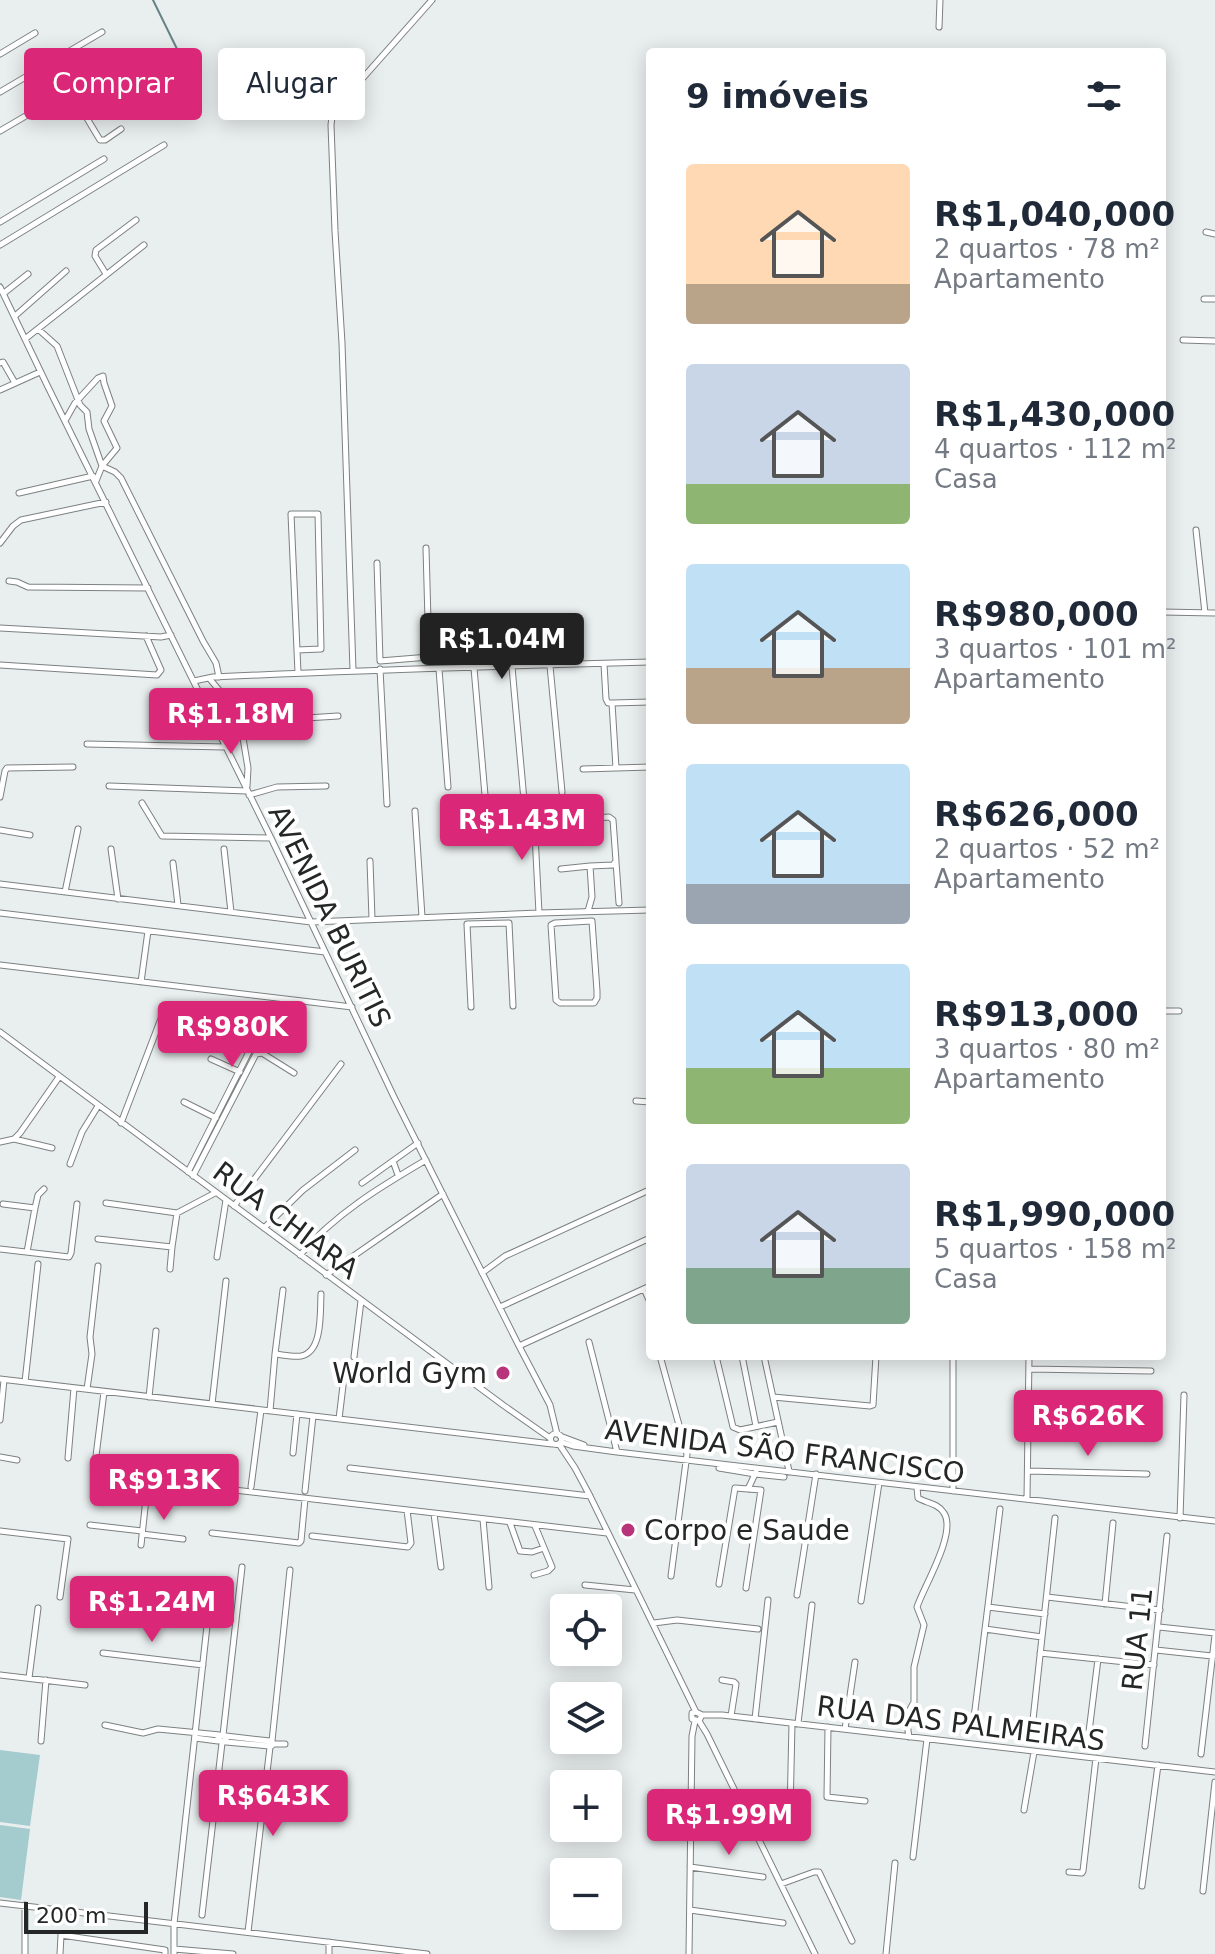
<!DOCTYPE html>
<html lang="pt">
<head>
<meta charset="utf-8">
<style>
	:root { --surface:#fff; --page:#f2f2f3; --text:#1f2937; --muted:#747a83; --accent:#db2777 }
	body { margin:0; font-family:"DejaVu Sans",sans-serif; background:var(--page); color:var(--text); height:100vh; display:flex; flex-direction:column; font-size:30px; white-space:nowrap }
	* { box-sizing:border-box; margin:0 }
	p { font-size:26px; color:var(--muted) }
	.icon { flex:none; width:44px; height:44px; fill:none; stroke:currentColor; stroke-width:2; stroke-linecap:round; stroke-linejoin:round }
	.map { position:relative; flex:1; overflow:hidden }
	.panel { position:absolute; left:646px; top:48px; width:520px; height:1312px; display:flex; flex-direction:column; background:var(--surface); border-radius:8px; box-shadow:0 4px 20px #0003 }
	.panel>* { flex:none }
	.guide { position:absolute; left:24px; top:48px; width:502px; height:72px; display:flex; gap:16px }
	.fabs { position:absolute; left:550px; top:1594px; display:grid; gap:16px }
	.fabs a { display:grid; place-items:center; width:72px; height:72px; border-radius:8px; background:var(--surface); box-shadow:0 4px 20px #0003; font-size:40px }
	.scale { position:absolute; left:24px; bottom:20px; width:124px; box-sizing:border-box; padding-left:8px; border:4px solid #252727; border-top:0; font-size:22px; line-height:28px; white-space:nowrap; color:#252727; -webkit-text-stroke:6px #fff; paint-order:stroke }
	.price { position:absolute; translate:-50% -68px; padding:0 18px; border-radius:8px; background:var(--accent); color:#fff; font-size:26px; line-height:52px; filter:drop-shadow(0 2px 4px #0008) }
	.price::after { content:''; position:absolute; left:50%; top:48px; width:24px; height:18px; margin-left:-12px; background:inherit; clip-path:polygon(0 0,100% 0,50% 100%) }
	.price.selected { background:#222; color:#fff }
	ul { padding:0; list-style:none }
	li { display:flex; align-items:center; gap:24px; height:200px; padding:0 40px }
	li span { display:grid; place-items:center; flex:none; width:224px; height:160px; border-radius:8px; color:#555 }
	li>.icon { margin-inline-start:auto }
	span .icon { width:96px; height:96px; fill:#fffc; stroke-width:1 }
	li b { font-size:34px }
	h2 { display:flex; justify-content:space-between; align-items:center; height:96px; padding:0 40px; font-size:34px }
	.chip { padding:0 28px; border-radius:8px; background:var(--surface); box-shadow:0 4px 20px #0003; font-size:28px; line-height:72px }
	.chip.selected { background:var(--accent); color:#fff }
	.map>svg:first-child { display:block }
</style>
</head>
<body>
<div class="map">
<svg width="1215" height="1954" viewBox="0 0 1215 1954">
	<rect width="100%" height="100%" fill="#e9eeef"/>
	<path fill="#a4cbce" d="M0,1750l40,5 -10,71 -30,-4z
		M0,1825l30,4 -9,71 -21,-3z"/>
	<g fill="none" stroke-linecap="round" stroke-linejoin="round">
		<path stroke="#658386" stroke-width="2" d="M153,0l25,51"/>
		<defs>
			<path id="minor" d="M939,27l1,-27
				M0,54l35,-21
				M0,92l102,-60
				M81,108l60,-35
				M0,131l70,-41 30,50h5l16,-11
				M0,222l104,-63
				M1206,232l9,2
				M0,245l164,-100
				M106,274l-11,-18 1,-6 40,-30
				M0,287l48,100 223,451 123,259 125,249 31,59 7,29
				M4,293l24,-19
				M1204,299h11
				M15,316l51,-45
				M38,329l19,17 23,59 7,7 2,17 13,37 13,6 6,6 82,163 13,22 3,14
				M25,339l119,-94
				M1183,340l32,1
				M0,363l3,-1 12,21
				M0,390l40,-18
				M66,419l9,-16 23,-25 5,-2 1,7 8,23 -8,15 13,27 -15,18 -6,15
				M19,493l74,-17
				M1196,530l9,83
				M0,543l13,-17 8,-6 85,-18
				M377,563l3,98 49,-4 -3,-109
				M9,581l8,1 11,5 120,1
				M1162,612l53,1
				M0,628l161,9 10,-2
				M297,650l24,-1 -3,-135h-27l7,159
				M604,664l2,35 2,4h4
				M0,665l157,10 4,-5 -15,-34
				M550,666l12,126
				M512,667l12,133
				M474,668l11,127
				M380,669l7,135
				M439,669l9,118
				M353,670l-11,-327 -7,-112 -4,-106 1,-8 6,-11 94,-106
				M209,678l30,36 9,54 -1,18
				M194,681l19,-4c146,-7 291,-11 437,-15
				M217,730l24,-8 97,-6
				M87,744l138,3
				M616,768l-4,-65 38,-1
				M583,769l67,-2
				M109,786l138,5
				M249,795l28,-8 49,-1
				M0,797l5,-26 2,-3 66,-1
				M142,803l20,33 109,2
				M415,811l7,106
				M534,815l5,98
				M558,821l51,-4 4,3 3,41 -3,4 -23,1 2,31 -4,14
				M0,830l30,5
				M111,849l7,50
				M224,849l7,63
				M370,861l2,58
				M616,862l3,41
				M173,863l5,42
				M561,869l29,-3
				M0,884l311,38 228,-9 111,-3
				M65,892l13,-63
				M0,913l325,39
				M592,921l5,70v7l-3,5h-34l-4,-3 -5,-75 4,-2z
				M0,965l352,42
				M141,982l7,-51
				M471,1007l-4,-83 42,-1 4,83
				M1162,1011h17
				M0,1032l503,373 47,33
				M211,1059l29,13
				M636,1101l14,1
				M184,1102l32,16
				M121,1123l41,-107
				M14,1139l38,9
				M0,1142l14,-3 6,-6 39,-56
				M393,1161l5,14
				M70,1164l12,-32 16,-26
				M188,1172l68,-134 -17,-2
				M193,1176l63,-122 6,-1 32,20
				M362,1183l56,-40
				M106,1203l71,10 38,-20
				M3,1204l32,4 -8,44
				M234,1206l107,-142
				M35,1208l3,-13 6,-6
				M264,1228l39,-38 52,-40
				M98,1239l74,8 5,-34
				M0,1249l69,8 2,-4 6,-49
				M300,1255c35,-41 80,-68 126,-95
				M217,1257l9,-57
				M170,1269l2,-22
				M482,1273l23,-17 142,-65
				M326,1275l117,-81
				M644,1289l6,13
				M500,1307l150,-69
				M589,1342l28,110
				M519,1346l131,-60
				M275,1354l8,-64
				M660,1356l27,98 -16,122
				M716,1356l17,71 7,3 38,-8
				M742,1356l14,70
				M764,1356l25,115
				M354,1357l7,-56
				M1029,1369l122,2
				M0,1379l552,65
				M25,1382l13,-118
				M87,1389l5,-35 -2,-17 8,-71
				M104,1392l-10,80 2,2 511,59
				M149,1397l7,-66
				M773,1397l97,9 3,-1 3,-49
				M212,1404l14,-123
				M270,1411l5,-57c9,1 18,3 26,2 22,-4 19,-44 20,-62
				M339,1419l5,-42
				M0,1420l4,-40
				M1029,1421l120,2
				M550.5 1439a5.5 5.5 0 1 1 11 0a5.5 5.5 0 1 1-11 0Z
				M560,1436l24,9
				M561,1442l12,4 44,6 598,69
				M559,1444l16,24 15,28 106,216
				M293,1453l4,-39
				M0,1457l17,3
				M68,1458l6,-70
				M350,1468l240,28
				M719,1468l36,6 29,3
				M1028,1471l119,3
				M251,1487l10,-77
				M748,1489l8,-17
				M305,1491l8,-75
				M953,1491v-135
				M1027,1499l2,-143
				M434,1514l7,53
				M1180,1518l4,-123
				M483,1519l6,68
				M510,1523l10,28 12,1 12,-4
				M90,1525l52,6
				M0,1531l68,8 -8,58
				M212,1533l87,10 2,-2 4,-42
				M142,1534l41,5
				M312,1536l96,11 3,-4 -4,-33
				M141,1545l7,-65
				M534,1575l14,-4 4,-4 -17,-41
				M719,1584l16,-96 26,2 -15,98
				M585,1585l50,5
				M797,1595l19,-121
				M1047,1597l113,13
				M861,1601l18,-118
				M1105,1604l8,-81
				M988,1607l57,7
				M654,1623l23,-3 81,9
				M1159,1627l56,6
				M985,1629l57,8
				M1156,1650l56,6
				M103,1653l100,12
				M1040,1653l114,12
				M0,1675l85,10
				M29,1678l9,-70
				M722,1680l12,2 2,2 -5,32
				M702,1715h20l493,57
				M755,1719l13,-119
				M699,1721l3,-6 -6,-3 -4,1v6l7,2 8,13 108,220
				M798,1723l14,-118
				M105,1725l38,8 15,-4 62,6
				M973,1726l27,-217
				M828,1727l-1,70 38,4
				M845,1729l10,-67
				M1032,1729l23,-211
				M223,1735l-5,3 4,5 4,-4 -3,-4 19,-168
				M226,1736l44,5
				M909,1737l-3,-20 8,-15v-35l10,-42 -7,-18c7,-21 40,-74 27,-94 -6,-10 -18,-10 -26,-15l-1,-10
				M195,1738l23,3
				M1088,1740l10,-81
				M41,1741l5,-61
				M272,1741l18,-171
				M226,1742l43,4
				M274,1744l-3,-3 -3,3 2,3 4,-3h11
				M1145,1746l22,-210
				M1201,1754l14,-119
				M1024,1810l10,-58
				M790,1814l2,-91
				M913,1857l14,-118
				M690,1867l73,10
				M1069,1872l13,1 1,-2 13,-113
				M781,1884l33,-12h5l33,69
				M1142,1886l16,-121
				M1203,1891l12,-109
				M0,1903l427,51
				M690,1910l93,13
				M202,1915l20,-172
				M248,1932l22,-185
				M329,1942v12
				M174,1949l59,5
				M25,1954v-49
				M60,1954l1,-19 104,15v4
				M174,1954v-30l33,-298
				M689,1954l3,-218 3,-15
				M886,1954l9,-91"/>
		</defs>
		<use href="#minor" stroke="#7c8181" stroke-width="7"/>
		<use href="#minor" stroke="#fff" stroke-width="5"/>
	</g>
	<g fill="#b7337a" stroke="#fff" stroke-width="3">
		<circle cx="503" cy="1373" r="8"/>
		<circle cx="628" cy="1530" r="8"/>
	</g>
	<g text-anchor="middle" stroke-width="8" stroke-linejoin="round" paint-order="stroke">
		<g font-size="28" fill="#252727" stroke="#fff">
			<text transform="translate(330 916) rotate(64)" y="10">AVENIDA BURITIS</text>
			<text transform="translate(286 1220) rotate(37)" y="10">RUA CHIARA</text>
			<text transform="translate(785 1451) rotate(7)" y="10">AVENIDA SÃO FRANCISCO</text>
			<text transform="translate(1137 1639) rotate(-84)" y="10">RUA 11</text>
			<text transform="translate(961 1723) rotate(7)" y="10">RUA DAS PALMEIRAS</text>
		</g>
		<g font-size="28" fill="#252727" stroke="#fff" text-anchor="end">
			<text x="487" y="1383">World Gym</text>
			<text x="644" y="1540" text-anchor="start">Corpo e Saude</text>
		</g>
	</g>
</svg>
<div class="fabs">
<a><svg class="icon" aria-label="locate" viewBox="0 0 24 24"><circle cx="12" cy="12" r="6"/><path d="M12 2v4M12 18v4M2 12h4M18 12h4"/></svg></a>
<a><svg class="icon" aria-label="layers" viewBox="0 0 24 24"><path d="M12 4l9 5-9 5-9-5zM3 14l9 5 9-5"/></svg></a>
<a>+</a>
<a>−</a>
</div>
<div class="scale">200 m</div>
<b class="price selected" style="left:502px;top:681px">R$1.04M</b>
<b class="price" style="left:231px;top:756px">R$1.18M</b>
<b class="price" style="left:522px;top:862px">R$1.43M</b>
<b class="price" style="left:232px;top:1069px">R$980K</b>
<b class="price" style="left:1088px;top:1458px">R$626K</b>
<b class="price" style="left:164px;top:1522px">R$913K</b>
<b class="price" style="left:152px;top:1644px">R$1.24M</b>
<b class="price" style="left:273px;top:1838px">R$643K</b>
<b class="price" style="left:729px;top:1857px">R$1.99M</b>
<div class="guide">
<a class="chip selected">Comprar</a>
<a class="chip">Alugar</a>
</div>
<section class="panel">
<h2>9 imóveis<svg class="icon" aria-label="filters" viewBox="0 0 24 24"><path d="M4 7h16M4 17h16"/><circle cx="9" cy="7" r="2"/><circle cx="15" cy="17" r="2"/></svg></h2>
<ul>
<li><span style="background:linear-gradient(#ffd9b3 75%,#b9a48a 0)"><svg class="icon" aria-label="home" viewBox="0 0 24 24"><path d="M3 11l9-7 9 7M6 9v11h12V9"/></svg></span><div><b>R$1,040,000</b><p>2 quartos · 78 m²</p><p>Apartamento</p></div></li>
<li><span style="background:linear-gradient(#c9d6e8 75%,#8fb573 0)"><svg class="icon" aria-label="home" viewBox="0 0 24 24"><path d="M3 11l9-7 9 7M6 9v11h12V9"/></svg></span><div><b>R$1,430,000</b><p>4 quartos · 112 m²</p><p>Casa</p></div></li>
<li><span style="background:linear-gradient(#bfe0f5 65%,#b9a48a 0)"><svg class="icon" aria-label="home" viewBox="0 0 24 24"><path d="M3 11l9-7 9 7M6 9v11h12V9"/></svg></span><div><b>R$980,000</b><p>3 quartos · 101 m²</p><p>Apartamento</p></div></li>
<li><span style="background:linear-gradient(#bfe0f5 75%,#9aa5b1 0)"><svg class="icon" aria-label="home" viewBox="0 0 24 24"><path d="M3 11l9-7 9 7M6 9v11h12V9"/></svg></span><div><b>R$626,000</b><p>2 quartos · 52 m²</p><p>Apartamento</p></div></li>
<li><span style="background:linear-gradient(#bfe0f5 65%,#8fb573 0)"><svg class="icon" aria-label="home" viewBox="0 0 24 24"><path d="M3 11l9-7 9 7M6 9v11h12V9"/></svg></span><div><b>R$913,000</b><p>3 quartos · 80 m²</p><p>Apartamento</p></div></li>
<li><span style="background:linear-gradient(#c9d6e8 65%,#7fa58c 0)"><svg class="icon" aria-label="home" viewBox="0 0 24 24"><path d="M3 11l9-7 9 7M6 9v11h12V9"/></svg></span><div><b>R$1,990,000</b><p>5 quartos · 158 m²</p><p>Casa</p></div></li>
</ul>
</section>
</div>
</body>
</html>
